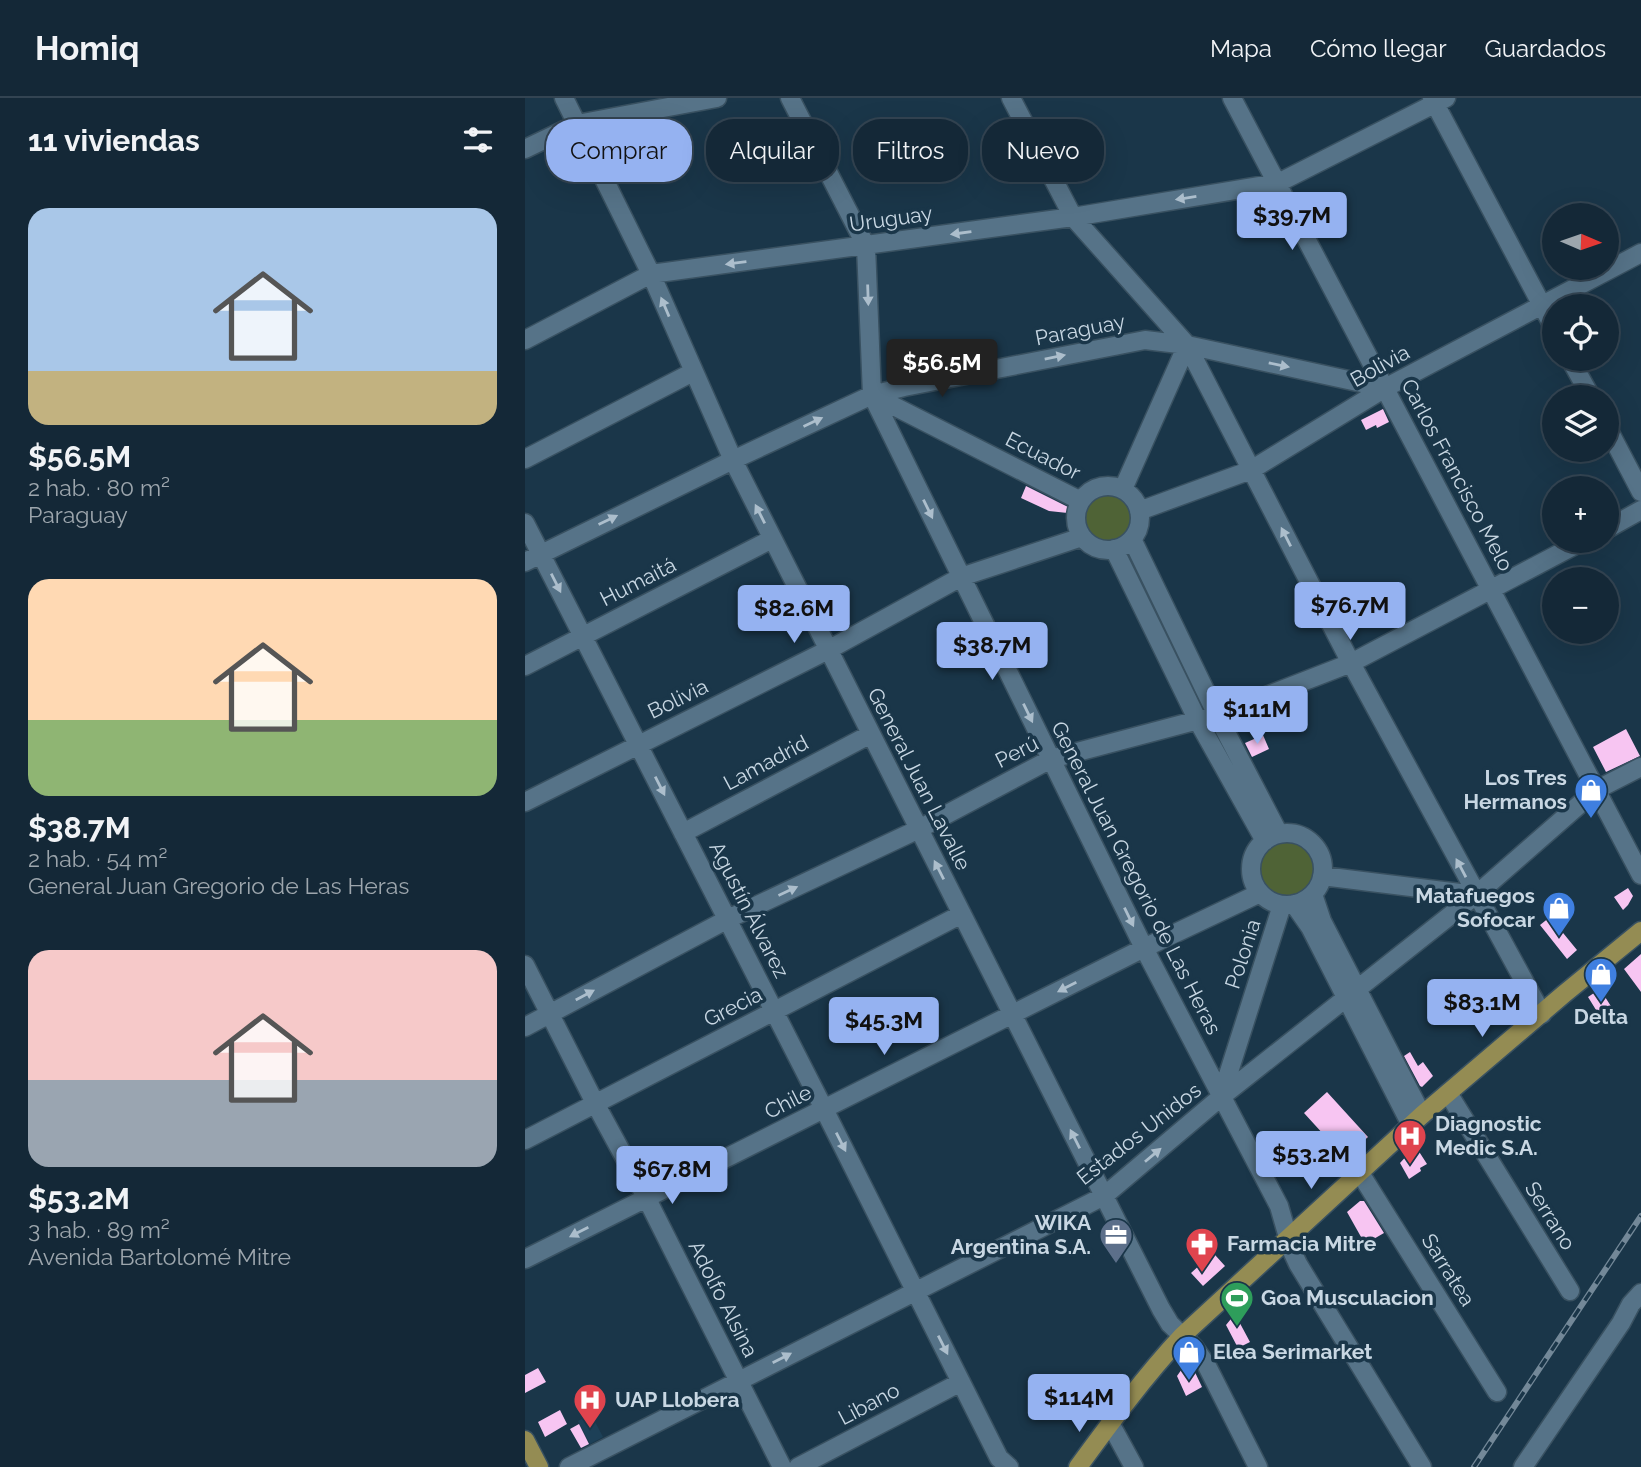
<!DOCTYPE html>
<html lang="es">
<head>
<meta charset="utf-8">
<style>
	:root { --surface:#142837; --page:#213442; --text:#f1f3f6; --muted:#9da6ad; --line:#334452; --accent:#95b2f1 }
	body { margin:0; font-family:Raleway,sans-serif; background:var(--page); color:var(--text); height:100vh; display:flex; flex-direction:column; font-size:26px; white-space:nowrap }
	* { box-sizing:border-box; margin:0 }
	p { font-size:23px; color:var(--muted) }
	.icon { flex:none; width:38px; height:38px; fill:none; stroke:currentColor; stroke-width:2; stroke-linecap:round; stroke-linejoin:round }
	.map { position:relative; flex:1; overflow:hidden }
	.sheet { display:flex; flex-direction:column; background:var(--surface); width:525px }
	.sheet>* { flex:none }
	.banner { position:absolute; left:21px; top:21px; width:665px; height:63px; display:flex; gap:14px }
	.needle { width:46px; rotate:92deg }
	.buttons { position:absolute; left:1017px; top:105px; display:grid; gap:14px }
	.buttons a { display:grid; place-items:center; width:77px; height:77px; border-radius:50%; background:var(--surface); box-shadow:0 7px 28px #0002,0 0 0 2px var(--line); font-size:35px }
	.price { position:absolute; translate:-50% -60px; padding:0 16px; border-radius:7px; background:var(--accent); color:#111; font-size:23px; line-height:46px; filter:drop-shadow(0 2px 4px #0008) }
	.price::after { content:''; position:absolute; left:50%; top:42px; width:21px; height:16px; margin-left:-10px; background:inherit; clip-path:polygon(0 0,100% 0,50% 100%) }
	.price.current { background:#222; color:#fff }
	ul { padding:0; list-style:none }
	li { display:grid; align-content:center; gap:14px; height:371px; padding:0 28px }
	li span { display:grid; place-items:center; height:217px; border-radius:21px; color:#555 }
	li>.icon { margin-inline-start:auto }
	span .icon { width:126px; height:126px; fill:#fffc; stroke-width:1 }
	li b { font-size:30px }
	h2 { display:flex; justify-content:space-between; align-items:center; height:84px; padding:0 28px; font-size:30px }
	.pill { padding:0 24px; border-radius:28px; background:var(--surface); box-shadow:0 7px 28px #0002,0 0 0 2px var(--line); font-size:24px; line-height:63px }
	.pill.current { background:var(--accent); color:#111 }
	header { display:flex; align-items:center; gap:42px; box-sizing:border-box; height:98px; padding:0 35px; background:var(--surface); border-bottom:2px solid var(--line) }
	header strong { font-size:33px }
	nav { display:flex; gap:38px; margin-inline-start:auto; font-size:24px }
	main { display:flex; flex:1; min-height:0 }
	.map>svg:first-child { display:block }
</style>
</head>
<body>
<header>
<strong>Homiq</strong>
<nav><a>Mapa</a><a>Cómo llegar</a><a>Guardados</a></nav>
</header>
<main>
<section class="sheet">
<h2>11 viviendas<svg class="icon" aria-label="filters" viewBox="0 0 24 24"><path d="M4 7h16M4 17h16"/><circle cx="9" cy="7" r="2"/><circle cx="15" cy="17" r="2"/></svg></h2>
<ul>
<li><span style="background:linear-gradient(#a9c7e8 75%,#c2b280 0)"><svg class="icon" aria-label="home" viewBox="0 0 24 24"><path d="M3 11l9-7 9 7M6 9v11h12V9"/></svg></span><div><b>$56.5M</b><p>2 hab. · 80 m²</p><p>Paraguay</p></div></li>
<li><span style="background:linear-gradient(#ffd9b3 65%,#8fb573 0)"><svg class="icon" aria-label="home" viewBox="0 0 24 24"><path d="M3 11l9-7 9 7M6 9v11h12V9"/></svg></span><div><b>$38.7M</b><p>2 hab. · 54 m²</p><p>General Juan Gregorio de Las Heras</p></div></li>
<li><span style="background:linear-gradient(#f6c9c9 60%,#9aa5b1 0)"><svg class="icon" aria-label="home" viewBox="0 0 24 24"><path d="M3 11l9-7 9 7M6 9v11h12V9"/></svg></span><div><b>$53.2M</b><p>3 hab. · 89 m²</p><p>Avenida Bartolomé Mitre</p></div></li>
</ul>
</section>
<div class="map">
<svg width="1116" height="1369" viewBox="0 0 1116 1369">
	<rect width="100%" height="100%" fill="#1a3649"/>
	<path fill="#1d4057" d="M66,1316l12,23 -13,7 -12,-23z"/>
	<path fill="#4f6336" d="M557 420a26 26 0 1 1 52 0a26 26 0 1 1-52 0Z
		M731 770a31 31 0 1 1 62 0a31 31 0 1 1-62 0Z"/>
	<path fill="#f7c5f2" d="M858,311l6,13 -12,6 -1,-3 -10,5 -5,-10z
		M501,388l50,25 10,4 -37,-4 -28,-13z
		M1101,631l14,27 -34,16 -13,-25z
		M738,637l6,14 -17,8 -7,-14z
		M1103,790l5,8 -5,9 -5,5 -9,-13z
		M1025,819l27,33 -10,9 -27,-34z
		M1116,856v38l-17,-23z
		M1075,891l14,22 -13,7 -13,-21z
		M885,954l8,14 5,-4 10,14 -11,11 -2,-1 -16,-30z
		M802,994l41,45 -23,21 -41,-45z
		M893,1052l9,14 -7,4 1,3 -12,8 -9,-16 10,-11 1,3z
		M835,1103h4l20,32 -19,11 -18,-32z
		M682,1148l18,20 -22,20 -12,-13 11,-10 -6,-7z
		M710,1216l15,28 -12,6 -12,-23z
		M659,1268h8l10,21 -16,9 -9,-20z
		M13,1270l8,14 -21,11v-18z
		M35,1312l7,14 -22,13 -7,-15z
		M54,1326l10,20 -8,4 -11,-19z"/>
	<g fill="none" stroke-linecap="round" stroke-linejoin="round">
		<defs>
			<path id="minor" d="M39,0l87,176 82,186 428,849 9,15 24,23 12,17 52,103
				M265,0l76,148 6,149 272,553 135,258 13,45 6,13 124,203
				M486,0l62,119 114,128 164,318 191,351
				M707,0l409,777
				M907,0l122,230
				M0,51l52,-25 140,-26
				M0,242l126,-66 422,-57 205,-34 168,-85
				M1045,261l21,38
				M347,297l209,106
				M1082,329l34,65
				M0,361l168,-87
				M551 420a32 32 0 1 1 64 0a32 32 0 1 1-64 0Z
				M598,391l64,-144
				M614,413l112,-41 134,-82 256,-135
				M0,425l299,586 175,349 10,9
				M1082,431l34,-19
				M607,441l85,176 62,119
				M589,451l84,172 67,120
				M0,464l208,-102 139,-65 32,-8 241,-47 42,5 198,43
				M0,568l247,-127
				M0,704l303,-152 133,-73 121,-40
				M158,735l188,-99
				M726 771a36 36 0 1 1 72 0a36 36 0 1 1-72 0Z
				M797,778l154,19
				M788,796l9,27 100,194
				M769,806l16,23 101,198
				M0,867l70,138 52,96 135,268
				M0,929l203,-108 191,-90 132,-70 166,-44 134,-52 232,-122
				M923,995l122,198
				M696,999l61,-192
				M0,1042l437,-226
				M835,1075l137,219
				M0,1161l619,-311 116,-55
				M585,1325l24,44
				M44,1369l535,-271 117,-99 255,-202 120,-105 45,-23
				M273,1369l163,-85
				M998,1369l98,-144 10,-19 10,-11"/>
			<path id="major" d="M0,1342l14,27
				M553,1369c33,-45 66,-90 104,-131l240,-221 142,-121 77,-63"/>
		</defs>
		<use href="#minor" stroke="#395161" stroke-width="21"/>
		<use href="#major" stroke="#395161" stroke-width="21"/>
		<use href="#minor" stroke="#567388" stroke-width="18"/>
		<use href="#major" stroke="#948c53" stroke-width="18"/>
		<defs>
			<path id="rail" d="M949,1369l167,-251"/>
		</defs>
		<use href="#rail" stroke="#738898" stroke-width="6"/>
		<use href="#rail" stroke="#1a3649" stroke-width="3.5" stroke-dasharray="10" stroke-linecap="butt"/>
	</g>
	<defs><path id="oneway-solid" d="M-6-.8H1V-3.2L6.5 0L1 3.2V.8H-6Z" transform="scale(1.75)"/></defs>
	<g fill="#acbecc">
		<use href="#oneway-solid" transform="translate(661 100) rotate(171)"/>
		<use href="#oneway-solid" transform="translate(436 135) rotate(172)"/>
		<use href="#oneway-solid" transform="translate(211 165) rotate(173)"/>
		<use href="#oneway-solid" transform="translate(343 197) rotate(88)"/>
		<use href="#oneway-solid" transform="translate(140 209) rotate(-113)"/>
		<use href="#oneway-solid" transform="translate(530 259) rotate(-11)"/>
		<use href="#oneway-solid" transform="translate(754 267) rotate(12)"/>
		<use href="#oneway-solid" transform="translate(288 324) rotate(-25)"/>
		<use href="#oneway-solid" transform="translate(403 411) rotate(64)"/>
		<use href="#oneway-solid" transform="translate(235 416) rotate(-117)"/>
		<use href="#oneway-solid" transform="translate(83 422) rotate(-26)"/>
		<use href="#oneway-solid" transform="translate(761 439) rotate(-117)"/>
		<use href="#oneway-solid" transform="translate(31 485) rotate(63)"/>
		<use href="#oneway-solid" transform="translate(503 615) rotate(64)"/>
		<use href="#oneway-solid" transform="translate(135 688) rotate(63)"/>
		<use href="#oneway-solid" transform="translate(936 770) rotate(-118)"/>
		<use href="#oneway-solid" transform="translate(414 772) rotate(-117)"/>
		<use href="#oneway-solid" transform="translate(263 793) rotate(-25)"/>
		<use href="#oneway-solid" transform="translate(604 819) rotate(64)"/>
		<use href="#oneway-solid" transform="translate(542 889) rotate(153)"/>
		<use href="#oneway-solid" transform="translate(60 897) rotate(-28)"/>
		<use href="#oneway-solid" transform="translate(550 1041) rotate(-117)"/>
		<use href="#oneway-solid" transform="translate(316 1044) rotate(63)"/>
		<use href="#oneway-solid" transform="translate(628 1057) rotate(-40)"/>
		<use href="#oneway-solid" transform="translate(54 1134) rotate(153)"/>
		<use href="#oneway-solid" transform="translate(418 1247) rotate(63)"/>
		<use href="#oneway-solid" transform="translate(257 1260) rotate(-27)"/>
	</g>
	<defs>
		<symbol id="shop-pin" viewBox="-11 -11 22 30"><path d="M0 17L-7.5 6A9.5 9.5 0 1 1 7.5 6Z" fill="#3f7fe0" stroke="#1a3649"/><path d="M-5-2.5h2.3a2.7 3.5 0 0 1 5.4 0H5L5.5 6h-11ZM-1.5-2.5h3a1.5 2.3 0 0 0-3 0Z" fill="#fff"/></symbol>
		<symbol id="hospital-pin" viewBox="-11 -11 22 30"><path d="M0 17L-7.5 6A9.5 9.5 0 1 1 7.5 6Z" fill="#e0444e" stroke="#1a3649"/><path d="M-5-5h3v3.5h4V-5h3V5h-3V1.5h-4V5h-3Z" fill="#fff"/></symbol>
		<symbol id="office-pin" viewBox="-11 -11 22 30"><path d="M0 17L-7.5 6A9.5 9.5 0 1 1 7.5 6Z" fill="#5c6f8a" stroke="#1a3649"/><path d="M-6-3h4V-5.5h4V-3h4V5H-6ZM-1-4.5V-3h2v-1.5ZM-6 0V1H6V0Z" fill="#fff"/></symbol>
		<symbol id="pharmacy-pin" viewBox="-11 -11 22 30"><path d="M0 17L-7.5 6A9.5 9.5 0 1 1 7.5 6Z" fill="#e0444e" stroke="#1a3649"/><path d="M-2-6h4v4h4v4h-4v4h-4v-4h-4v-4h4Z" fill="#fff"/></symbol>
		<symbol id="stadium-pin" viewBox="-11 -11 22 30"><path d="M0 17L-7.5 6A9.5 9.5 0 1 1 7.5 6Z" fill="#2e9e5b" stroke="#1a3649"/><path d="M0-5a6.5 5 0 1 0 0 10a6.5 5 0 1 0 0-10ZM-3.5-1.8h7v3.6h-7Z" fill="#fff"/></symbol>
	</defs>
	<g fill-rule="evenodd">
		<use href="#shop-pin" x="1047" y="673" width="38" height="52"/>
		<use href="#shop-pin" x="1015" y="791" width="38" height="52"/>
		<use href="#shop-pin" x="1057" y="857" width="38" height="52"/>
		<use href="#hospital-pin" x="866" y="1019" width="38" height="52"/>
		<use href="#office-pin" x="572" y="1118" width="38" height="52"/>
		<use href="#pharmacy-pin" x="658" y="1127" width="38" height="52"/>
		<use href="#stadium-pin" x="693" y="1181" width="38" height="52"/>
		<use href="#shop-pin" x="645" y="1235" width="38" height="52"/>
		<use href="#hospital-pin" x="46" y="1283" width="38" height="52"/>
	</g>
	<g text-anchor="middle" stroke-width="7" stroke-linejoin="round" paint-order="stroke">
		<g font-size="21" fill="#c8d7e3" stroke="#1a3649">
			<text transform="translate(366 121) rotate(-8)" y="7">Uruguay</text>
			<text transform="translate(555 232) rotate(-11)" y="7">Paraguay</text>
			<text transform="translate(855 268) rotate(-29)" y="7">Bolivia</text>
			<text transform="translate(518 358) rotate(27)" y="7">Ecuador</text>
			<text transform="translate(932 377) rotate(62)" y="7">Carlos Francisco Melo</text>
			<text transform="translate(113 484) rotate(-27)" y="7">Humaitá</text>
			<text transform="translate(153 601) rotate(-26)" y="7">Bolivia</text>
			<text transform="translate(492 654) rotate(-27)" y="7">Perú</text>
			<text transform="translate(241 665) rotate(-28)" y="7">Lamadrid</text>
			<text transform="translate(394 681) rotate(63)" y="7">General Juan Lavalle</text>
			<text transform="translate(611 780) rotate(63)" y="7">General Juan Gregorio de Las Heras</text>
			<text transform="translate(224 812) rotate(63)" y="7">Agustín Álvarez</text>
			<text transform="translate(718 856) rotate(-72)" y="7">Polonia</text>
			<text transform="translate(208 909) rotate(-27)" y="7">Grecia</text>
			<text transform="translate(263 1004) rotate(-27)" y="7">Chile</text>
			<text transform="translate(614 1036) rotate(-38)" y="7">Estados Unidos</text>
			<text transform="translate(1025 1118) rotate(58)" y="7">Serrano</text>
			<text transform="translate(923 1172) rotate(58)" y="7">Sarratea</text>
			<text transform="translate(198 1201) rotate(63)" y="7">Adolfo Alsina</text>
			<text transform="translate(344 1306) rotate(-28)" y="7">Libano</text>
		</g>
		<g font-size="21" font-weight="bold" fill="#c8d7e3" stroke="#1a3649" text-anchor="start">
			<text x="1042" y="687" text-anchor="end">Los Tres<tspan x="1042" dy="24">Hermanos</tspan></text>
			<text x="1010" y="805" text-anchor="end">Matafuegos<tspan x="1010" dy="24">Sofocar</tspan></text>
			<text x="1076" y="926" text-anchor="middle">Delta</text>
			<text x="910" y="1033">Diagnostic<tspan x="910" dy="24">Medic S.A.</tspan></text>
			<text x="566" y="1132" text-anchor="end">WIKA<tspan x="566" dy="24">Argentina S.A.</tspan></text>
			<text x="702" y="1153">Farmacia Mitre</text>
			<text x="736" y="1207">Goa Musculacion</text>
			<text x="688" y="1261">Elea Serimarket</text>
			<text x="90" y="1309">UAP Llobera</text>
		</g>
	</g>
</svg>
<div class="buttons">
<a><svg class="needle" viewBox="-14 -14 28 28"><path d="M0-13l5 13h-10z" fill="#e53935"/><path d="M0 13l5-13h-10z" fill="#9da6ad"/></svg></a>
<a><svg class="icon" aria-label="locate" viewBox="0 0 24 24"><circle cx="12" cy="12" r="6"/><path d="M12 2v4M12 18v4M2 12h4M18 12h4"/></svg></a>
<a><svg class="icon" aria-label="layers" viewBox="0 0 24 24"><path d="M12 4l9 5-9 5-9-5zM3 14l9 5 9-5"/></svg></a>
<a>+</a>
<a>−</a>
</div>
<b class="price" style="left:767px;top:154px">$39.7M</b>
<b class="price current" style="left:417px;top:301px">$56.5M</b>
<b class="price" style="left:825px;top:544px">$76.7M</b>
<b class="price" style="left:269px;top:547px">$82.6M</b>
<b class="price" style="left:467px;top:584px">$38.7M</b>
<b class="price" style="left:732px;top:648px">$111M</b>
<b class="price" style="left:957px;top:941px">$83.1M</b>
<b class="price" style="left:359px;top:959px">$45.3M</b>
<b class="price" style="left:786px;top:1093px">$53.2M</b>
<b class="price" style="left:147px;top:1108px">$67.8M</b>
<b class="price" style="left:554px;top:1336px">$114M</b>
<div class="banner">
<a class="pill current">Comprar</a>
<a class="pill">Alquilar</a>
<a class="pill">Filtros</a>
<a class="pill">Nuevo</a>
</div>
</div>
</main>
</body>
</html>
